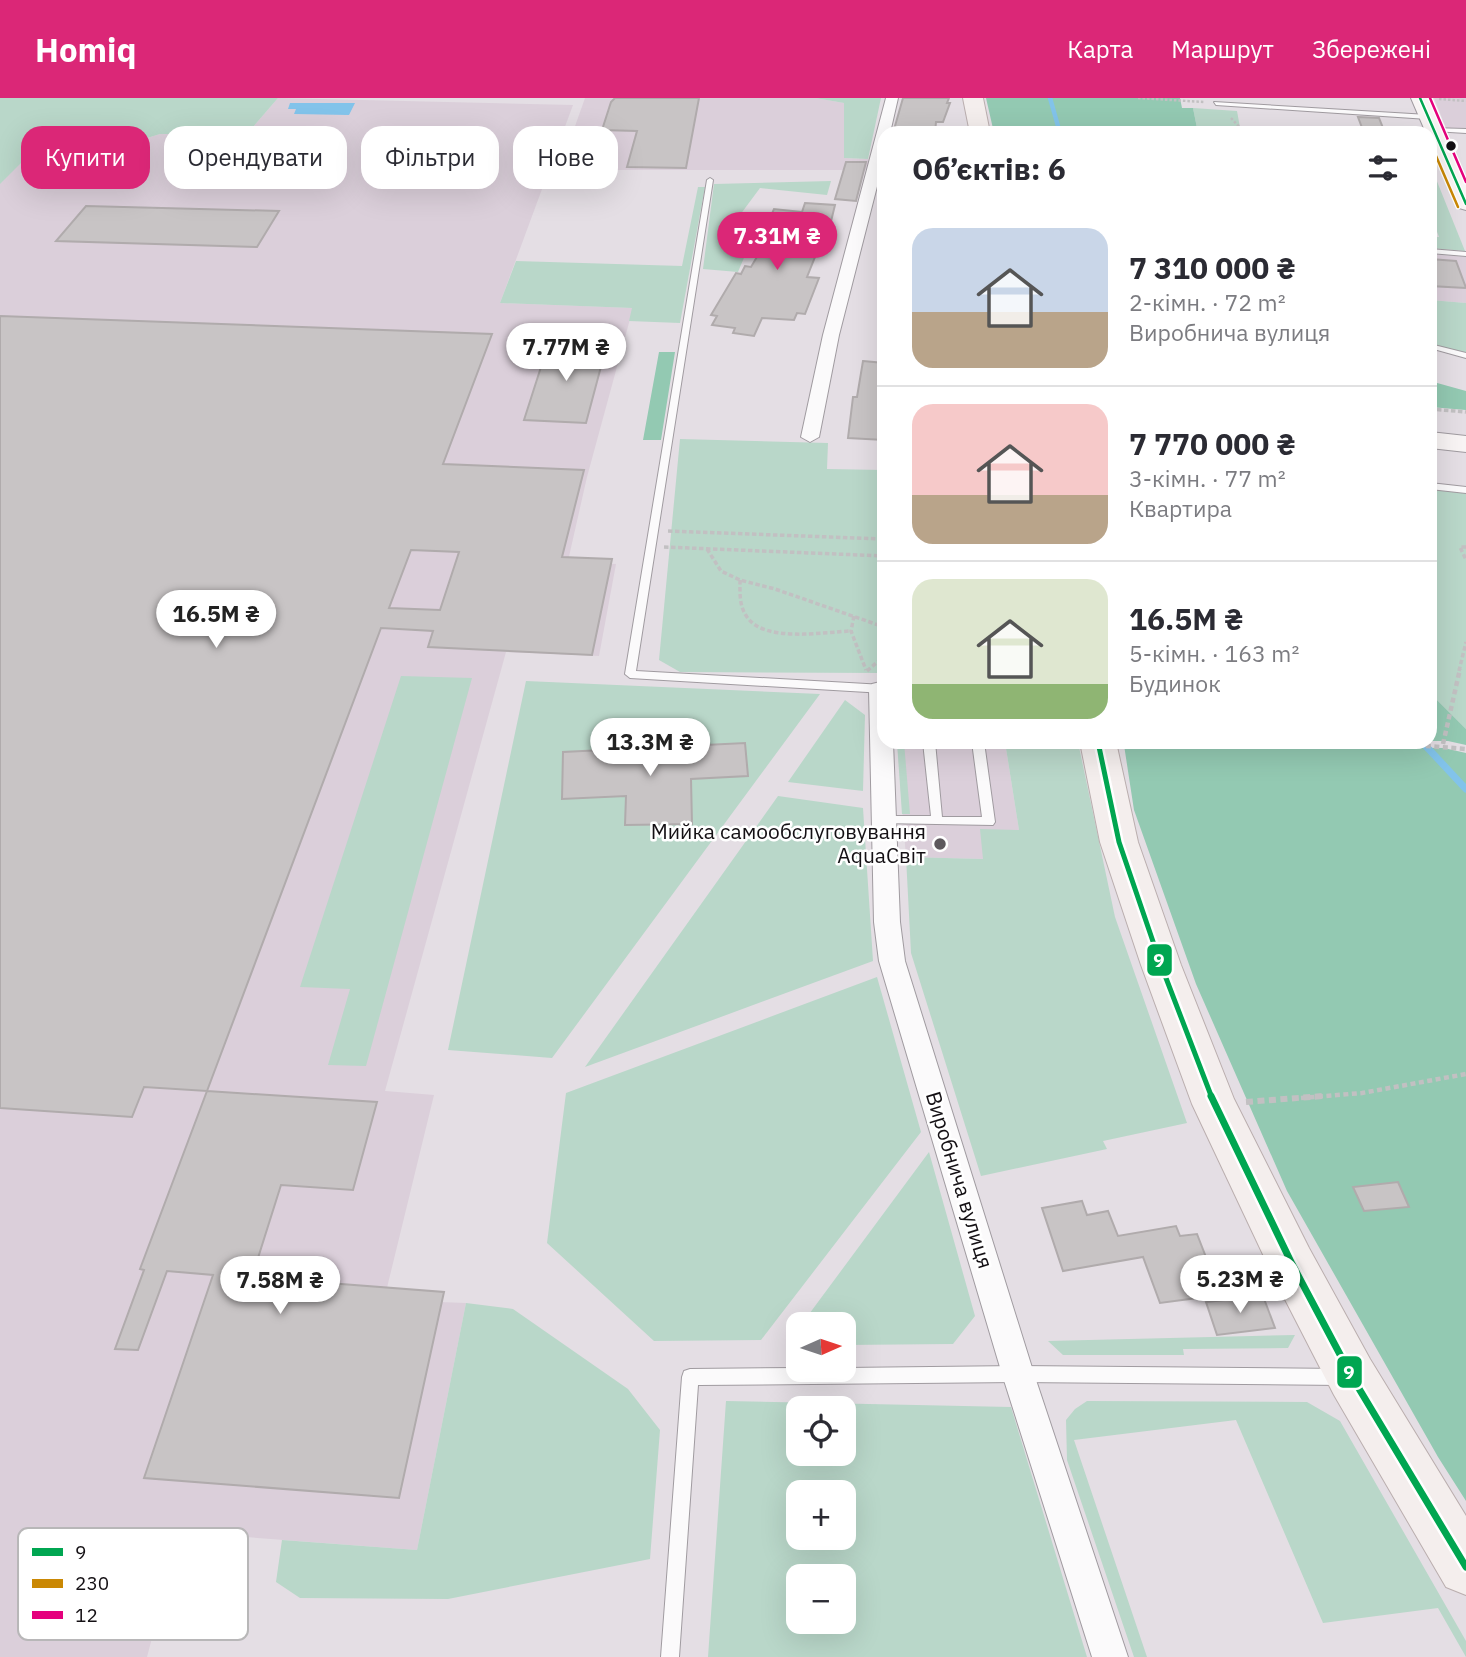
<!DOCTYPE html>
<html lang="uk">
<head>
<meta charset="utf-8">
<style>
	:root { --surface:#fff; --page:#f2f2f3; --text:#2b2b33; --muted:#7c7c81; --line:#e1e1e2; --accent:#db2777 }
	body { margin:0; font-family:"IBM Plex Sans",sans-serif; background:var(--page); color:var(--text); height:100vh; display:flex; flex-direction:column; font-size:26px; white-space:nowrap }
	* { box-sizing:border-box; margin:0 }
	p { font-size:23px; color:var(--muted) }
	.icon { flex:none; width:38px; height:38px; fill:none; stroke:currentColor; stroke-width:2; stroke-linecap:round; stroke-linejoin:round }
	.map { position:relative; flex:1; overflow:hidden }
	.details { position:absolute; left:877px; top:28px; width:560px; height:623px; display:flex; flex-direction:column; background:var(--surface); border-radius:21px; box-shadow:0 7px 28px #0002 }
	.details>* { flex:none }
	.top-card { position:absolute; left:21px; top:28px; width:665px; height:63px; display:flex; gap:14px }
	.needle { width:46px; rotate:87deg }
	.controls { position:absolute; left:786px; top:1214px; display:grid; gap:14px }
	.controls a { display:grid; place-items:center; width:70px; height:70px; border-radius:14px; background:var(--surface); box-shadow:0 7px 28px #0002; font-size:35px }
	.price { position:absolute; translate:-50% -60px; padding:0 16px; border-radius:24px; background:#fff; color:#222; font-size:23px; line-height:46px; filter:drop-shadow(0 2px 4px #0008) }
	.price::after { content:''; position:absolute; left:50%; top:42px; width:21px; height:16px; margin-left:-10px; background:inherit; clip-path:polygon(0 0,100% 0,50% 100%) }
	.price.on { background:var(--accent); color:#fff }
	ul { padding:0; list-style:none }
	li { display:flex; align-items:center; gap:21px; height:175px; padding:0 35px }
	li+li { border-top:2px solid var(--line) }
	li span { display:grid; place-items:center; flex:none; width:196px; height:140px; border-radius:21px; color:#555 }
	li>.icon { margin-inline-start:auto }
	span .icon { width:84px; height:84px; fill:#fffc; stroke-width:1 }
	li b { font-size:30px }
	h2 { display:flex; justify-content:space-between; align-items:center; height:84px; padding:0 35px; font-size:30px }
	.chip { padding:0 24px; border-radius:21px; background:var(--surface); box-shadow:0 7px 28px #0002; font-size:24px; line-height:63px }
	.chip.on { background:var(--accent); color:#fff }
	header { display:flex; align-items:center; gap:42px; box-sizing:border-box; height:98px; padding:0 35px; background:var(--accent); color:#fff }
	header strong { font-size:33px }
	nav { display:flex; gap:38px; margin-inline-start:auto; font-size:24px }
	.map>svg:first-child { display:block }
</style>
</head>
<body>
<header>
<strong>Homiq</strong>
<nav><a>Карта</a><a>Маршрут</a><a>Збережені</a></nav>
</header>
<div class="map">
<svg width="1466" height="1559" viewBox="0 0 1466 1559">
	<rect width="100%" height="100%" fill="#e4dee4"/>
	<path fill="#dbcfda" d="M278,0l295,7 -73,198 133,5 -46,169 -19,84 48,3 -17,92 -93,-4 -121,439 49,4 -50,205 82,3 -49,247 -277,-21 -23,108 35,1 -5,19h-147v-1524l147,5 13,-4h87z
		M585,0h230l29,5v55l24,1v11h-264l-32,-19 -4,-5z
		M1434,0h32v31l-20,-1z
		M1430,156l36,3v46l-36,-3z
		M897,644h108l14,88 -35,29 -78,-2z"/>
	<path fill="#b9d7c9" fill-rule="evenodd" d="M0,0h278l-31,36h-87l-13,4 -98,-3 -49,49z
		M815,0h66l-13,61 -24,-1v-55z
		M1193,10l44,3 4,22h-43z
		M1430,66l35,87 -35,-3v-11h9l-9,-24z
		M831,83l-4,14 -67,-7 -23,31 22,3 -21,50 -35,-3 11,-85z
		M698,89h7l-25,136 -51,-2 3,-13 -132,-5 16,-42 166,5z
		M1430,202l36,3v51l-36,-10z
		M680,341l148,4 -1,26 57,1v203l-204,-1 -21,-12z
		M1430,392l36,3v236l-36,-36z
		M401,578l71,2 -106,388 -38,-1 22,-76 -50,-2z
		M526,583l294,13 -268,364 -104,-8z
		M845,602l20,15 -2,76 -75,-9z
		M897,644h7l6,72h-8z
		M1005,644h73l37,175 72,206 -84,18 4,8 -126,27 -70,-223 -5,-96 77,2 -3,-30 39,1z
		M778,698l85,12 10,153 -288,106z
		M877,879l44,155 -160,208 -107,1 -107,-98 19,-150z
		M929,1054l46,164 -22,28 -109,1v-20h-43z
		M466,1205l47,6 115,80 32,41 -10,129 -202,40 -148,-1 -24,-16 6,-42 135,10z
		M1295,1237l-7,13 -105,1 1,6h-121l-15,-14z
		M726,1303l285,6 76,250h-379zM798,1311h46v45h-46zM798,1395h46v45h-46zM798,1479h46v45h-46z
		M1087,1303l220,1 33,19 126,220v16l-28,-49 -115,15 -87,-203 -162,20 73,217h-13l-67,-197 -1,-40 9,-11z"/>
	<path fill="#93c9b2" d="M986,0h194l2,10h11l5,25h-204z
		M659,254h16l-14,88h-18z
		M1430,283l36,10v19l-36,-3z
		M1430,595l36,36v16l-18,-4h-18z
		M1124,647l320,3 22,5v748l-28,-44 -151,-266 -91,-207 -62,-174z"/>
	<path fill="#82c3ea" d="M290,5h65l-6,12 -55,-1 2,-5h-8z"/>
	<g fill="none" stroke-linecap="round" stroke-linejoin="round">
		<path stroke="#82c3ea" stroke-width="4.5" d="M1050,0l8,28 -3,7"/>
		<path stroke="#82c3ea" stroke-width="7" d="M1422,644l44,47"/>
	</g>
	<path fill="#c8c4c5" stroke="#b0abac" stroke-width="2" fill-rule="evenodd" d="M615,0h84l-13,70 -59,-1 10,-36 -35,-1 9,-28z
		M903,0h46l-2,5h3l-7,19h-7l-1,11h-42z
		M1358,19l21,1 6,15h-21z
		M846,64h20l-10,39 -21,-2z
		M805,105l30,2 -9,37h-5l-14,35 12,1 -14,36 -8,-1 -3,7 -32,-2 -8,18 -21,-3 2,-5 -23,-3 5,-9 -6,-1 25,-42 5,1 4,-8 6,1 23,-39 -8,-1 8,-18 28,3z
		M86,108l193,5 -22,36 -201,-6z
		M1430,161l26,2 10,27 -36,-2z
		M0,218l492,18 -49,130 141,6 -22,87 50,2 -20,96 -164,-8 5,-16 -52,-3 -174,463 -63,-4 -12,30 -132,-9zM411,452l48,2 -19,58 -51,-2z
		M549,244l58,2 -21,79 -62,-3z
		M863,263l21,2v77l-36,-2 5,-41h4z
		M745,645l3,33 -57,3 1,45 -67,1 1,-29 -64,3 1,-47z
		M207,993l170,11 -24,88 -72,-5 -29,92 192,15 -45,206 -255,-20 69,-203 -46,-4 -29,79 -23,-1 29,-79 -4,-1z
		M1398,1084l11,25 -45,4 -11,-24z
		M1082,1103l5,14 21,-4 10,25 58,-10 4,10 17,-2 12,31 -12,33 -37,5 -17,-46 -80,14 -21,-63z
		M1263,1198l12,32 -58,7 -11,-33z"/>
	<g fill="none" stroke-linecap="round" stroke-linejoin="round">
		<defs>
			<path id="lane" d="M1214,4l214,13 3,2 -3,2 -212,-14z
				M1431,30l35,1v4l-33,-2 -2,-1z
				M710,80l3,2 -77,491 248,14v8l-254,-15 -5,-4 82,-494z
				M1430,151l36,3v4l-36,-3z
				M1430,246l36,9v5l-36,-10z
				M1430,385l36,4v6l-36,-4z
				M923,644h12l7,75h40l-10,-75h12l11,80 -2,3 -113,-2 -2,-3 2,-3 4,-1h47z
				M1018,1268l323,3 6,2 2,6 -2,6 -6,2 -323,-3 -320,3 -19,272h-18l21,-280 2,-6 6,-2 108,-1v2h46v-2z"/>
			<path id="street" d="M886,0h12l-8,35h-6v26l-45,176 -20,102 -9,5 -9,-5 22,-102z
				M880,584l4,1v59h9l7,180 5,39 129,413 94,283h-36l-90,-283 -123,-413 -5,-39 -5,-233 3,-5z"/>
			<path id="secondary" d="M1411,0h18l37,84v28l-7,-2 -3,-4 -26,-62v-9h-4z
				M1430,334l36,4v16l-36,-4z"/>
			<path id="primary" d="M963,0h20l7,35h-20z
				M1080,644h36l22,100 43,123 53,134 75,149 61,111 96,157v79l-20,-8 -112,-192 -59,-115 -83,-176 -51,-139 -41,-123z"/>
		</defs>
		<use href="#lane" stroke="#a09ba0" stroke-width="2"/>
		<use href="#street" stroke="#a09ba0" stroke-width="2"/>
		<use href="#secondary" stroke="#a09ba0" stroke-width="2"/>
		<use href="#primary" stroke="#baaeae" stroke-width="2"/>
		<path stroke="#c2c0c2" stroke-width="2.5" stroke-dasharray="2.5 2" stroke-linecap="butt" d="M1138,0l66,4
			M1439,1l27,2
			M1231,20l14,15"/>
		<path stroke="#c2c0c2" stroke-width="3.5" stroke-dasharray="4.5 2.5" stroke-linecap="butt" d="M1430,311l36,3
			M668,433l216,8
			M664,449l220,9
			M1466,449h-6l6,13
			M707,451l14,22 19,9 35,9 109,38
			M740,482c0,13 -1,26 7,37 18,26 77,15 104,14
			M854,518l-3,15 15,39
			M867,573l17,-15
			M1459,573l7,-29"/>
		<path stroke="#c2c0c2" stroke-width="4.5" stroke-dasharray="5 3.5" stroke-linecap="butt" d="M1375,644l91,7
			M1443,646l17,-75
			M1301,1000l61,-5 104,-19"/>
		<path stroke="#c2c0c2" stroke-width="6" stroke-dasharray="7 4.5" stroke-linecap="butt" d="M1246,1004l77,-6"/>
		<use href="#lane" fill="#fbfafb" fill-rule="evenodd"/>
		<use href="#street" fill="#fbfafb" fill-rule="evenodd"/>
		<use href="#secondary" fill="#f8f4f4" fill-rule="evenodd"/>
		<use href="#primary" fill="#f4eeed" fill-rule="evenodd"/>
		<defs>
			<path id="bus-1-far2" d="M1420,0l46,106"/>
			<path id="bus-1-far1" d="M1098,644l21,100 42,123 51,133"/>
			<path id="bus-1" d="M1211,998l81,168 60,113 114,190"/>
			<path id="bus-2" d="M1430,44l28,65"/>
			<path id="bus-3" d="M1430,0l36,84"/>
		</defs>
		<use href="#bus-1-far2" stroke="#fff" stroke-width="5"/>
		<use href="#bus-1-far1" stroke="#fff" stroke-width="10"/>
		<use href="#bus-1" stroke="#fff" stroke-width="12"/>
		<use href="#bus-2" stroke="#fff" stroke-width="5"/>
		<use href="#bus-3" stroke="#fff" stroke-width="5"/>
		<use href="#bus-1-far2" stroke="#00a651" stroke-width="2.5"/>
		<use href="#bus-1-far1" stroke="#00a651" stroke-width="5"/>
		<use href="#bus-1" stroke="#00a651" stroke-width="7"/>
		<use href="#bus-2" stroke="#ca8804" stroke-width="2.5"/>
		<use href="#bus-3" stroke="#e5007d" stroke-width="2.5"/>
	</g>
	<circle fill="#141014" stroke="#fff" stroke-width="2.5" cx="1451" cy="48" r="6"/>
	<circle fill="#5d585d" stroke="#fff" stroke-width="2.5" cx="940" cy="746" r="7"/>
	<g text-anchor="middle" stroke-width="5" stroke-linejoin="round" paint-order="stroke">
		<g font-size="21" fill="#141014" stroke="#fff" text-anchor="end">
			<text x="926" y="741">Мийка самообслуговування<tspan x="926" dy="24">AquaСвіт</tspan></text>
		</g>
		<g font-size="21" fill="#141014" stroke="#fff">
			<text transform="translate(959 1082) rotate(73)" y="7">Виробнича вулиця</text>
		</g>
	</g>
	<rect x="18" y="1430" width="230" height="112" rx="10" fill="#fff" stroke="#b8b7b8" stroke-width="2"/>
	<rect x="32" y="1450" width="31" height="8" fill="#00a651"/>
	<rect x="32" y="1481" width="31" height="9" fill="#ca8804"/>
	<rect x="32" y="1513" width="31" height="8" fill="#e5007d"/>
	<g font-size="19" fill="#141014">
		<text x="75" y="1461">9</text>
		<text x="75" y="1492">230</text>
		<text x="75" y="1524">12</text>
	</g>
	<g stroke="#fff" stroke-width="2.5">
		<rect x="1146" y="845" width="27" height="34" rx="7" fill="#00a651"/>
		<rect x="1336" y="1257" width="27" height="34" rx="7" fill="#00a651"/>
	</g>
	<g font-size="19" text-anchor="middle" font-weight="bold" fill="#fff">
		<text x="1159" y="869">9</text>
		<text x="1349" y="1281">9</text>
	</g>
</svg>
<div class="controls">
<a><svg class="needle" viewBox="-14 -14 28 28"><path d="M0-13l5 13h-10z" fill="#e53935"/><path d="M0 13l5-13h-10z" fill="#7c7c81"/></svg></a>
<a><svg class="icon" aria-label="locate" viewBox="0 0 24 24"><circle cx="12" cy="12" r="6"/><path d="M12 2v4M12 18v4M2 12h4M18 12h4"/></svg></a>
<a>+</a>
<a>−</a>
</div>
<b class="price on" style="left:777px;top:174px">7.31M ₴</b>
<b class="price" style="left:566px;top:285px">7.77M ₴</b>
<b class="price" style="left:216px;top:552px">16.5M ₴</b>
<b class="price" style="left:650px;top:680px">13.3M ₴</b>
<b class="price" style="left:1240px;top:1217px">5.23M ₴</b>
<b class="price" style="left:280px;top:1218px">7.58M ₴</b>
<div class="top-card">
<a class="chip on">Купити</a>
<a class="chip">Орендувати</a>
<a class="chip">Фільтри</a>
<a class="chip">Нове</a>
</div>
<section class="details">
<h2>Об’єктів: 6<svg class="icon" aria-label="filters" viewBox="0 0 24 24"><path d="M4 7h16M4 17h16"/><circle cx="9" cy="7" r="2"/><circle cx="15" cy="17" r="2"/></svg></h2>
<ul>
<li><span style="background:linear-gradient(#c9d6e8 60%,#b9a48a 0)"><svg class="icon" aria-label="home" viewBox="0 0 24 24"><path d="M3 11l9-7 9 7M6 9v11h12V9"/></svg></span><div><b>7 310 000 ₴</b><p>2-кімн. · 72 m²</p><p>Виробнича вулиця</p></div></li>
<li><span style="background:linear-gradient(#f6c9c9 65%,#b9a48a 0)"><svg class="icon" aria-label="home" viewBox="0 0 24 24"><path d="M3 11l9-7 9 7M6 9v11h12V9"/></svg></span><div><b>7 770 000 ₴</b><p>3-кімн. · 77 m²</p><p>Квартира</p></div></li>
<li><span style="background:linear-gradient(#dfe7d0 75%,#8fb573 0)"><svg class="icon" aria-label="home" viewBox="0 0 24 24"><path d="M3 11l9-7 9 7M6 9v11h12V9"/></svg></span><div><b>16.5M ₴</b><p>5-кімн. · 163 m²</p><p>Будинок</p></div></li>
</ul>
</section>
</div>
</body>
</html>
